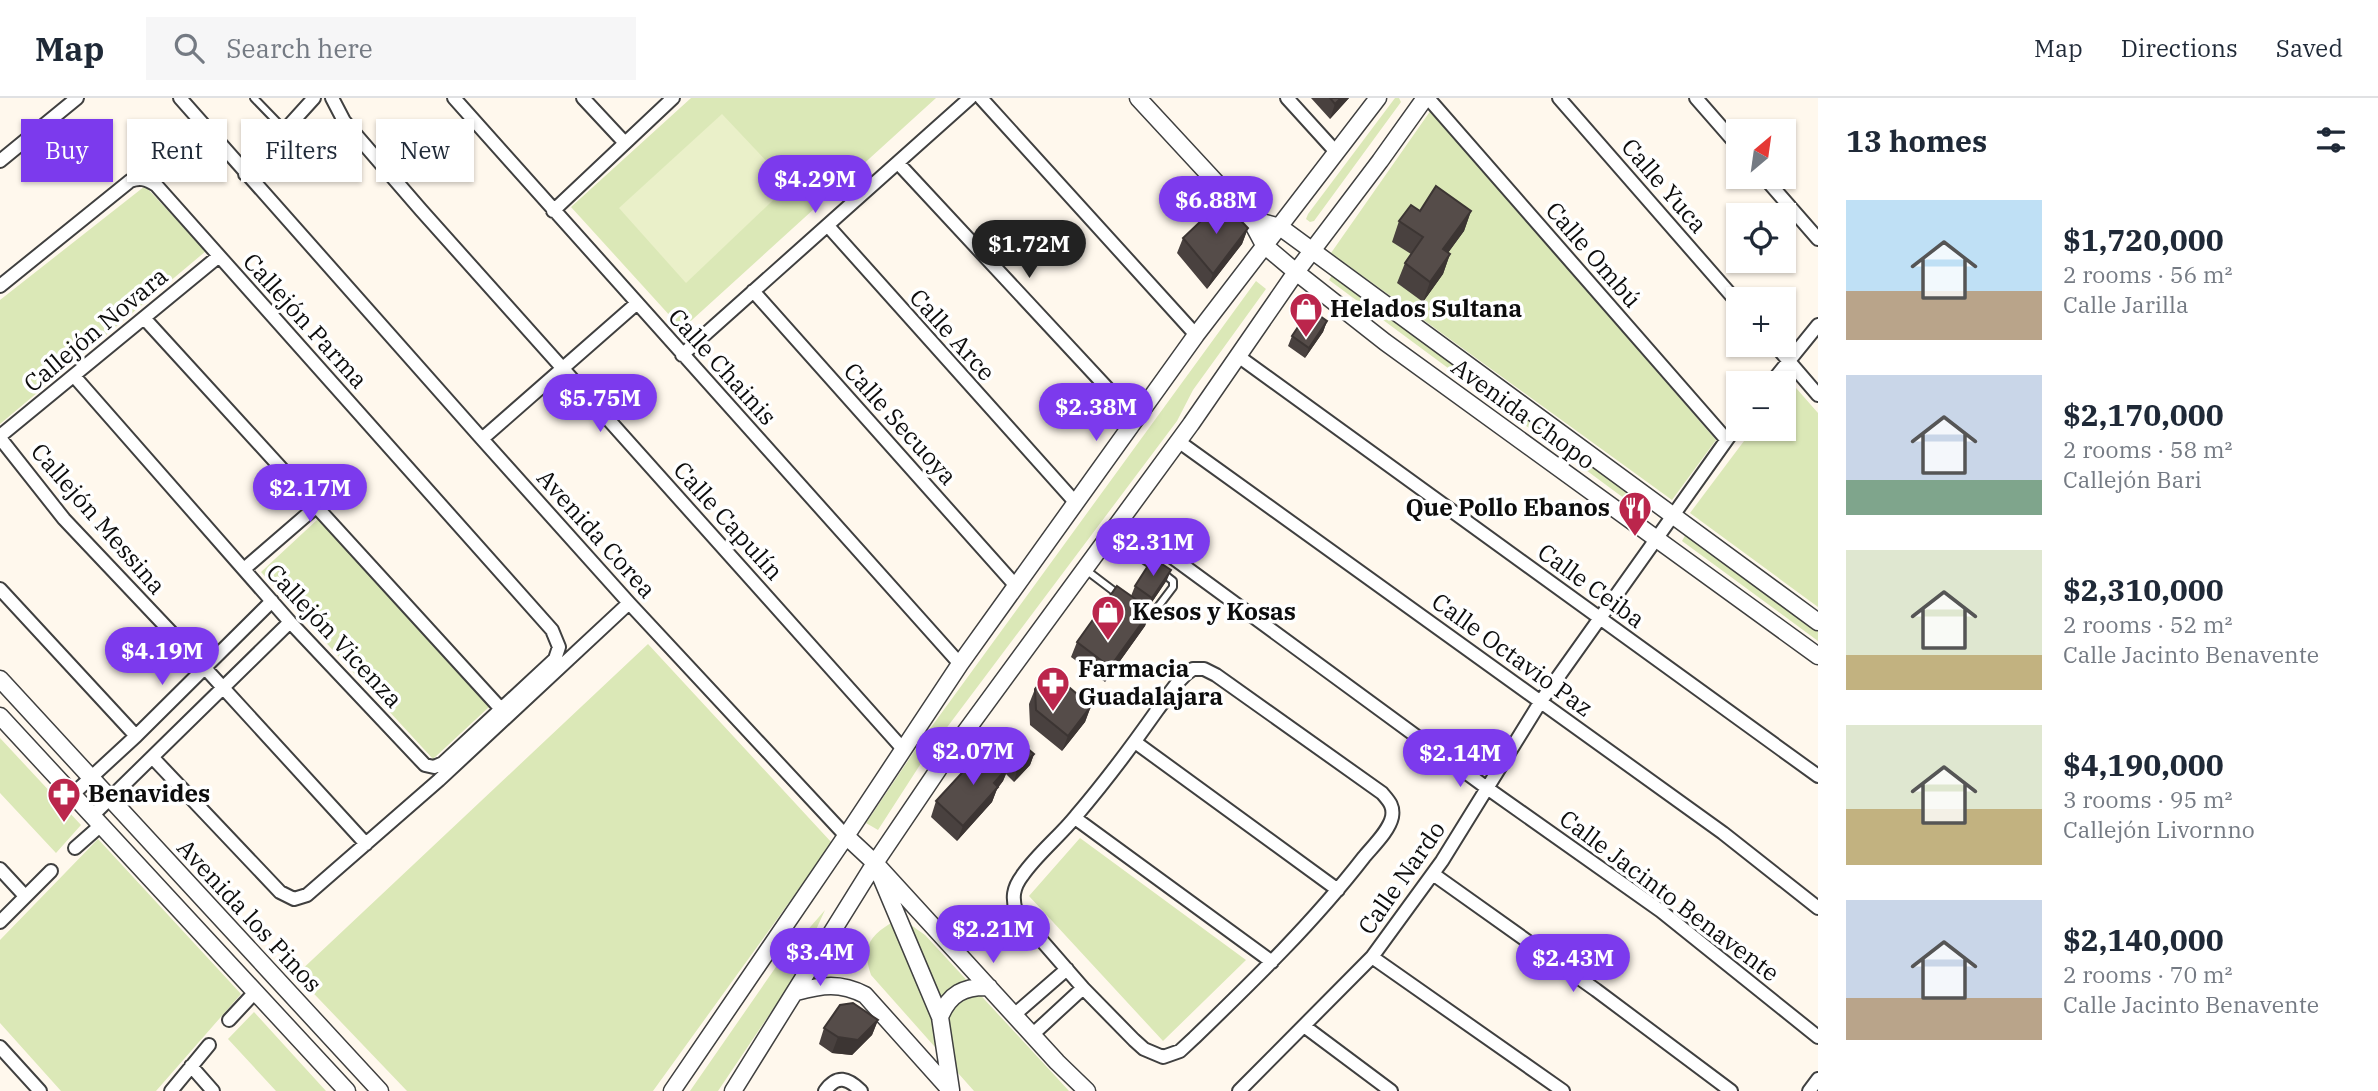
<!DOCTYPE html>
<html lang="en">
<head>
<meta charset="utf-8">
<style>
	:root { --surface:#fff; --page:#f6f6f7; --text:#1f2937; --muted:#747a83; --line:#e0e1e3; --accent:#7c3aed }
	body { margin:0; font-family:"IBM Plex Serif",serif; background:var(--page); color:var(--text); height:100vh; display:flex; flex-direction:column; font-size:26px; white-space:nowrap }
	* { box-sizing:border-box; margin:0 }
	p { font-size:23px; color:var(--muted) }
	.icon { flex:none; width:38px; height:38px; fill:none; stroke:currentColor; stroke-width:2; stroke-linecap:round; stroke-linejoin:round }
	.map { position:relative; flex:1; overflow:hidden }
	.details { display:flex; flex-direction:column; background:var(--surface); width:560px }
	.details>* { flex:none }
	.hud { position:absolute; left:21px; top:21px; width:665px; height:63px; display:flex; gap:14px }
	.needle { width:46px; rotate:29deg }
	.buttons { position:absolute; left:1726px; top:21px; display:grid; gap:14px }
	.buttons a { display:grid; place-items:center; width:70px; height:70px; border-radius:0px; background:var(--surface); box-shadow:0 2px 5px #0004; font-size:35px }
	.price { position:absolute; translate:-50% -60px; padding:0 16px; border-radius:24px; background:var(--accent); color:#fff; font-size:23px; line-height:46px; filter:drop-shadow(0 2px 4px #0008) }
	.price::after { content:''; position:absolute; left:50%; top:42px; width:21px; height:16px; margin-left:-10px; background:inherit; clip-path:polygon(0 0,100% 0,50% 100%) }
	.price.selected { background:#222; color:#fff }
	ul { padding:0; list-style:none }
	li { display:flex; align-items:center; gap:21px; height:175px; padding:0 28px }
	li span { display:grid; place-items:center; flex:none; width:196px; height:140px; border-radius:0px; color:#555 }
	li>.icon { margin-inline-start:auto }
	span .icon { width:84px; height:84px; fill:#fffc; stroke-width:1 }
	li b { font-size:30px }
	h2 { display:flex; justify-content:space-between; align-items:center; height:84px; padding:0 28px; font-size:30px }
	.chip { padding:0 24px; border-radius:0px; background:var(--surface); box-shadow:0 2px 5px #0004; font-size:24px; line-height:63px }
	.chip.selected { background:var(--accent); color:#fff }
	header { display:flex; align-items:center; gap:42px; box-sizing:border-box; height:98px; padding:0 35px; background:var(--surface); border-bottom:2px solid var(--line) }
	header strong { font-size:33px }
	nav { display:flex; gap:38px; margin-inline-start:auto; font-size:24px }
	.search { width:490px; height:63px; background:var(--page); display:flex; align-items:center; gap:18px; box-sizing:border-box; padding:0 24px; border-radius:0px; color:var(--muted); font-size:26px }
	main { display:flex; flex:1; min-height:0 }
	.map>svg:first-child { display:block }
</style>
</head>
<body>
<header>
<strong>Map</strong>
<div class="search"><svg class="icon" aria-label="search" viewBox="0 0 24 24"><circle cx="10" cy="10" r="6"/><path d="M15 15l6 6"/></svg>Search here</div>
<nav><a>Map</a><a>Directions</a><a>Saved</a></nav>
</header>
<main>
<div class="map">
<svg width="1818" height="993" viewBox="0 0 1818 993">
	<rect width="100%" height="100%" fill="#fff8ed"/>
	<path fill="#dbe8b7" d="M691,0h245l-254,231 -111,-122z
		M1395,0h4l2,4 -87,119 -4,1 -4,-3 2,-5z
		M1431,12l285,330 -44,60 -341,-247z
		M145,88l61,65 -206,173v-124z
		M1333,176l318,230 -7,9 -315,-233z
		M1256,183l10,8 -73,101 -16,31 -250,333 -49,76 -12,-7 58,-86z
		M1789,282l29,33v194l-128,-94 63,-84h30v-41z
		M318,421l171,188 -56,52 -172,-187z
		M1687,434l131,95v14l-136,-100z
		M648,546l184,199 -179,248h-246l-111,-116z
		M0,640l81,87 -25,28 -56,-60z
		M1080,740l166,122 -83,81 -134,-145z
		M98,741l143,155 -85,97h-95l-61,-68v-83z
		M825,812l-31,68 -76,113h-28l88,-127z
		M891,825h17l17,12 144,156h-95l-103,-116c-9,-26 -3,-38 20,-52z
		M254,914l72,79h-50l-48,-52z"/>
	<path fill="#eaf0c9" d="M722,16l67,71 -103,98 -67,-75z"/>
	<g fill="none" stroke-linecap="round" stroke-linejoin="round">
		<defs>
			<path id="service" d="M254,0l30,31
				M1109,438l46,31
				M1086,472l33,25
				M1144,516l7,2 22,-29v-6l-9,-7"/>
			<path id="minor" d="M180,0l302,341 147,164 217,233
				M332,0l12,23 77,89 482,539
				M454,0l506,566
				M583,0l42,45
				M981,0l215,237
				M1287,0l49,54
				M1428,0l298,341
				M1559,0l179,205
				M1696,0l42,48
				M0,63l77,-63
				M898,65l238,256
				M245,76l69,-76
				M1764,79l54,62
				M553,113l120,-113
				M828,128l247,276
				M0,188l130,-105c10,-4 16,-2 26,4l396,445 7,17 -4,12 -112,104 -9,4 -9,-2 -135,-143 -216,-246
				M753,193l262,294
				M144,220l357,391
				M1775,247l43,50
				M682,257l288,-257
				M1238,258l580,420
				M1771,285l47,-58
				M0,338l219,-180
				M0,340l64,81 141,149 161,176
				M482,341l154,-135
				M1178,343l545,392 95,75
				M1120,421l367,269 174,123 157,126
				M244,471l73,-63
				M0,491l136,147
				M1193,571h11l12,6 166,118c7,8 12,13 10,24 -3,14 -19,29 -28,40 -51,66 -110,123 -170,181l-14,13 -17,6 -19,-8 -10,-9 -51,-52 -67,-77c-4,-13 -3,-23 6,-35 15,-22 37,-39 54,-60 29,-34 56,-70 82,-107 11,-14 20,-31 35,-40z
				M1135,644l203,148
				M153,660l127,134 14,7 13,-4 132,-115 190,-177
				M72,697l64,-59 136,-135
				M92,718l198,-194
				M1075,720l197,144
				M75,750l25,-22
				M0,771l25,27
				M1433,776l163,116 135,101
				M0,824l51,-51
				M1372,859l191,134
				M1014,917l53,-46
				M229,922l26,-28
				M1304,928l87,65
				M1032,937l51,-47
				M0,949l40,44
				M191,968l22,25
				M171,993l38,-46
				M825,993c12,-17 23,-13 36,0
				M1239,993l133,-134 70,-96 99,-160 197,-277
				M1809,993l9,-12"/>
			<path id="tertiary" d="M1138,0l112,121 14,26 32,27 89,70 433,314
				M1250,121l30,8 538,395
				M0,581l380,412
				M0,618l347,375
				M846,738l29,27 65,154 11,73
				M875,765l182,199 30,29
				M796,894c26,-7 44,-10 69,3l86,96
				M940,919c9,-23 24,-31 49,-30
				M672,993l174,-255 114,-172 236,-329 182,-237
				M733,993l142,-228 69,-102 247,-337 105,-152 84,-111 45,-63"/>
		</defs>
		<use href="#service" stroke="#404040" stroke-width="10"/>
		<use href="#minor" stroke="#404040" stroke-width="16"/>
		<use href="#tertiary" stroke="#404040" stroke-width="19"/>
		<use href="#service" stroke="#fff" stroke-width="6"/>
		<use href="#minor" stroke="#fff" stroke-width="12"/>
		<use href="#tertiary" stroke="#fff" stroke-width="16"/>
	</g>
	<path fill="#49413f" d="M1311,0h38l-19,21z
		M1420,113h51l-7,20 -16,22 2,1 -7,20 -20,28 -26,-19 8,-20 6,-9 -19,-12 7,-21z
		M1248,130l-6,16 -35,45 -30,-36 6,-15z
		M1327,223l-4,11 -18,26 -17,-12 4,-10z
		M1167,482l-19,28 3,2 -6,16 -40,56 -34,-25 6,-15 54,-46 4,-10z
		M1035,591l56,17 -6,16 -23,29 -32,-26 -1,-21z
		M992,649l42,7 -4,11 -16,17 -8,-8 -3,7 -6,8 -5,13 -35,39 -26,-24 5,-16 55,-52z
		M878,922l-6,15 -20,20 -20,-2 -13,-9 5,-16z"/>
	<path fill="#3c3533" d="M1341,0h8l-19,21 5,-15z
		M1471,113l-7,20 -28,38 7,-20z
		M1248,130l-6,16 -35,45 6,-15z
		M1450,156l-7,20 -20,28 7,-20z
		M1327,223l-4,11 -18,26 4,-10z
		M1171,472l-4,10 -19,28 4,-10z
		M1151,512l-6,16 -40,56 5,-15z
		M1091,608l-6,16 -23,29 6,-15z
		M1034,656l-4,11 -16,17 3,-11z
		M1009,668l-6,15 -6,8 -5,13 -35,39 6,-15 31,-43z
		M878,922l-6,15 -20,20 -20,-2 6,-16z"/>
	<path fill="#554c49" stroke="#3c3533" stroke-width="2" d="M1330,0h11l-6,6z
		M1436,88l35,25 -28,38 7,5 -20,28 -25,-19 18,-26 -24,-16 12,-16 9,6z
		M1222,103l26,27 -35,46 -30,-36z
		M1310,211l17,12 -18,27 -17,-12z
		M1153,460l18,12 -19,28 -17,-12z
		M1117,488l34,24 -41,57 -33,-25z
		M1050,573l41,35 -23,30 -32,-26 -1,-21z
		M1006,632l28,24 -17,17 -25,-24z
		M989,650l20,18 -15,17 4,4 -35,39 -27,-25 36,-39 3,3z
		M853,905l25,17 -20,20 -20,-3 -14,-9 16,-23z"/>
	<defs>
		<symbol id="shop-pin" viewBox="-11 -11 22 30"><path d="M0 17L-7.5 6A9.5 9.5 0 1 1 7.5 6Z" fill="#bb264c" stroke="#fff"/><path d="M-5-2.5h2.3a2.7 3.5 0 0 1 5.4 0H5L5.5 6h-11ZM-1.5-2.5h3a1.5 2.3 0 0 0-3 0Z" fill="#fff"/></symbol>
		<symbol id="restaurant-pin" viewBox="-11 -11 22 30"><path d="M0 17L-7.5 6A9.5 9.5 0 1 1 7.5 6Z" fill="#bb264c" stroke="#fff"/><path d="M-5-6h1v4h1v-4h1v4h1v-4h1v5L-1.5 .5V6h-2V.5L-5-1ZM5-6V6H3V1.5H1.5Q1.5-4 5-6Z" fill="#fff"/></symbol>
		<symbol id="pharmacy-pin" viewBox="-11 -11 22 30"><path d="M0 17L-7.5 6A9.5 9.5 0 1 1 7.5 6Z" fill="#bb264c" stroke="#fff"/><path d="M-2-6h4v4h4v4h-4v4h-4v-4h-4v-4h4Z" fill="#fff"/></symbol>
	</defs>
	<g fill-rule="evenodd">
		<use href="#shop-pin" x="1287" y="192" width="38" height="52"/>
		<use href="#restaurant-pin" x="1616" y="391" width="38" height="52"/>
		<use href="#shop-pin" x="1089" y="495" width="38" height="52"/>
		<use href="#pharmacy-pin" x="1034" y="566" width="38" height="52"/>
		<use href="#pharmacy-pin" x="45" y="677" width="38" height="52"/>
	</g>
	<g text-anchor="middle" stroke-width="7" stroke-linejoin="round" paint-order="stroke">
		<g font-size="24" fill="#0d0d0d" stroke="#fff">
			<text transform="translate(1664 88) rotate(49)" y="8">Calle Yuca</text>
			<text transform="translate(1593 157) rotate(49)" y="8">Calle Ombú</text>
			<text transform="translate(305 223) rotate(48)" y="8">Callejón Parma</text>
			<text transform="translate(96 232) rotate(-40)" y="8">Callejón Novara</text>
			<text transform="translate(952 237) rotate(48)" y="8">Calle Arce</text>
			<text transform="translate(722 269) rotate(48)" y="8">Calle Chainis</text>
			<text transform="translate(1523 316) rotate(36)" y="8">Avenida Chopo</text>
			<text transform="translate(900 326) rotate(48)" y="8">Calle Secuoya</text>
			<text transform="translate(98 421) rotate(49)" y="8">Callejón Messina</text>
			<text transform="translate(728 423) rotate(48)" y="8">Calle Capulín</text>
			<text transform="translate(596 436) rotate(48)" y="8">Avenida Corea</text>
			<text transform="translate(1591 488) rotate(36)" y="8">Calle Ceiba</text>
			<text transform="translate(334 538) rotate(47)" y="8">Callejón Vicenza</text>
			<text transform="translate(1512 557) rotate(36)" y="8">Calle Octavio Paz</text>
			<text transform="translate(1402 780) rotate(-55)" y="8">Calle Nardo</text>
			<text transform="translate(1669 798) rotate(37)" y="8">Calle Jacinto Benavente</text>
			<text transform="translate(249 818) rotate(47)" y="8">Avenida los Pinos</text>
		</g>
		<g font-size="24" font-weight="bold" fill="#0d0d0d" stroke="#fff" text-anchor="start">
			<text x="1330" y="219">Helados Sultana</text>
			<text x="1610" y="418" text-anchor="end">Que Pollo Ebanos</text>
			<text x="1132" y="522">Kesos y Kosas</text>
			<text x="1078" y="579">Farmacia<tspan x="1078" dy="28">Guadalajara</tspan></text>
			<text x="88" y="704">Benavides</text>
		</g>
	</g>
</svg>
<div class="buttons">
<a><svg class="needle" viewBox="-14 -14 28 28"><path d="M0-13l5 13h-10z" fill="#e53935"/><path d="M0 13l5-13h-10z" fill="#747a83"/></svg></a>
<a><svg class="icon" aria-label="locate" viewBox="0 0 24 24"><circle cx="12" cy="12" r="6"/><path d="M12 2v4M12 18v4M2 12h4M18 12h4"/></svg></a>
<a>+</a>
<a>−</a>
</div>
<b class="price" style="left:815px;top:117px">$4.29M</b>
<b class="price" style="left:1216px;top:138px">$6.88M</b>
<b class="price selected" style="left:1029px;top:182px">$1.72M</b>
<b class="price" style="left:600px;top:336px">$5.75M</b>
<b class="price" style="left:1096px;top:345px">$2.38M</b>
<b class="price" style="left:310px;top:426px">$2.17M</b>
<b class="price" style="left:1153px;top:480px">$2.31M</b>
<b class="price" style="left:162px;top:589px">$4.19M</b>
<b class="price" style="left:973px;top:689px">$2.07M</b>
<b class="price" style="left:1460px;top:691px">$2.14M</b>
<b class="price" style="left:993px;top:867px">$2.21M</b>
<b class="price" style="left:820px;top:890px">$3.4M</b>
<b class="price" style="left:1573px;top:896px">$2.43M</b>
<div class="hud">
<a class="chip selected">Buy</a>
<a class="chip">Rent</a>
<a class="chip">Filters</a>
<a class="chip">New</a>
</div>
</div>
<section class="details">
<h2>13 homes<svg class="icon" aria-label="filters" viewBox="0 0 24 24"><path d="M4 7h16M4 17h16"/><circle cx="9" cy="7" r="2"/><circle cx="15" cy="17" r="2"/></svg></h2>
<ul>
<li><span style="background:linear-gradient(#bfe0f5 65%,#b9a48a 0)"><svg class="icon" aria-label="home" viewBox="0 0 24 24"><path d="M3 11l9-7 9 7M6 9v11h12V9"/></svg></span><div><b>$1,720,000</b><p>2 rooms · 56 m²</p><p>Calle Jarilla</p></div></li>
<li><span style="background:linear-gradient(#c9d6e8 75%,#7fa58c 0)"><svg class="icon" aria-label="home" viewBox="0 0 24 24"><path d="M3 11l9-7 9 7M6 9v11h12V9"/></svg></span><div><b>$2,170,000</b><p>2 rooms · 58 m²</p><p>Callejón Bari</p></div></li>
<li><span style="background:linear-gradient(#dfe7d0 75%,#c2b280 0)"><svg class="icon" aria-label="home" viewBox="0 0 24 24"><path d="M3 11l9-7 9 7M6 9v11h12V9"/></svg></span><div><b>$2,310,000</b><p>2 rooms · 52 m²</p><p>Calle Jacinto Benavente</p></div></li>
<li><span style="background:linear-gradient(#dfe7d0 60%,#c2b280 0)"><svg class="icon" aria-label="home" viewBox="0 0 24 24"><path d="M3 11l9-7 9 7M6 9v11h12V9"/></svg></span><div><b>$4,190,000</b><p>3 rooms · 95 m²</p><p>Callejón Livornno</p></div></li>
<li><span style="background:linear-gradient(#c9d6e8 70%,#b9a48a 0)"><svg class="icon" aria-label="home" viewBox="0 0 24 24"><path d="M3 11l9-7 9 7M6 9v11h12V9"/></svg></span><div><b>$2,140,000</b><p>2 rooms · 70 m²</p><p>Calle Jacinto Benavente</p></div></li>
</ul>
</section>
</main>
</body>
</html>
